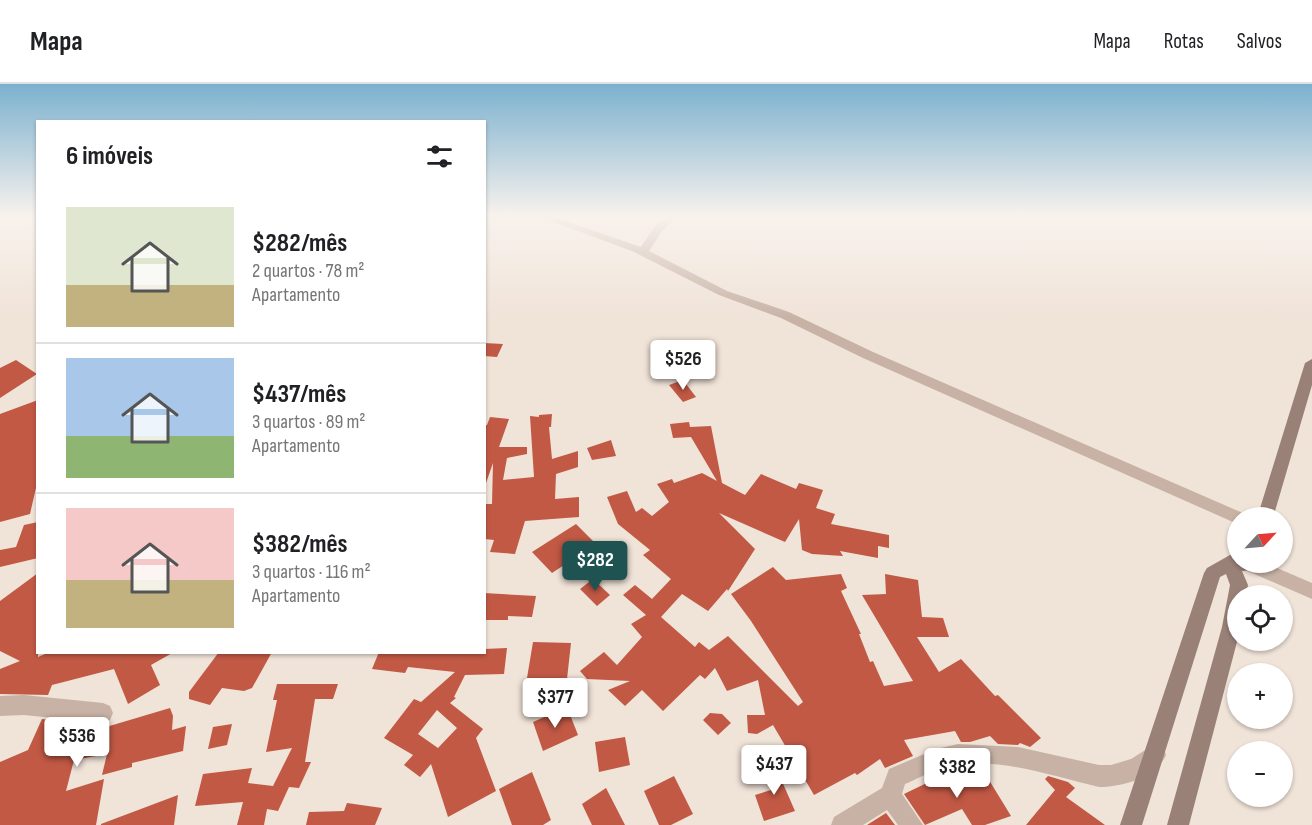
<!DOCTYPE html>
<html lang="pt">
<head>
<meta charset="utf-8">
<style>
	:root { --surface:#fff; --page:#f6f6f6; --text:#202124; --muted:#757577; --line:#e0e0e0; --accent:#1e5352 }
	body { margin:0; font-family:"Sofia Sans Condensed",sans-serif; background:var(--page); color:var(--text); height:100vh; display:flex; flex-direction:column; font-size:22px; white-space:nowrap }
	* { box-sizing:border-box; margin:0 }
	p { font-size:20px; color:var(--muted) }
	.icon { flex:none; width:33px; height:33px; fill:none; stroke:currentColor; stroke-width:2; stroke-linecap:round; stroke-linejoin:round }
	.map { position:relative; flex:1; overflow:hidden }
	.drawer { position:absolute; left:36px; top:36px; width:450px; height:534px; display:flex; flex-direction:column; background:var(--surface); border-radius:0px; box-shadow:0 2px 4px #0004 }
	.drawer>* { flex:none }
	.needle { width:39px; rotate:64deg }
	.fabs { position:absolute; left:1227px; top:423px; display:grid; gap:12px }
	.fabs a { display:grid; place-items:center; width:66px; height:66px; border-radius:50%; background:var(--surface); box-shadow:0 2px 4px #0004; font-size:30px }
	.price { position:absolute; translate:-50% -51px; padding:0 14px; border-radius:6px; background:#fff; color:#222; font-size:20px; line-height:39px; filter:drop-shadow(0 2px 3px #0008) }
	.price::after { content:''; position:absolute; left:50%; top:36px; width:18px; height:14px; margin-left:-9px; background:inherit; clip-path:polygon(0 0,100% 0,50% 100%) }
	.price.current { background:var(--accent); color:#fff }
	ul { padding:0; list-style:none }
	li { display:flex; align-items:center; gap:18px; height:150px; padding:0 30px }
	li+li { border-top:2px solid var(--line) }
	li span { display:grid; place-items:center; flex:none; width:168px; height:120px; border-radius:0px; color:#555 }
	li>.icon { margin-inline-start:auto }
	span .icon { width:72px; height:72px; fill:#fffc; stroke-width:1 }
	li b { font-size:26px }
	h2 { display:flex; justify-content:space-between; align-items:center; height:72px; padding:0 30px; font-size:26px }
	header { display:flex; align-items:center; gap:36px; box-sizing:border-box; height:84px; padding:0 30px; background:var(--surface); border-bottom:2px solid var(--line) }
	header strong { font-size:28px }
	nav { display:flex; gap:33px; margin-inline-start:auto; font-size:21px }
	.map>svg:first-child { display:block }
</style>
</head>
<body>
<header>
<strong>Mapa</strong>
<nav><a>Mapa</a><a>Rotas</a><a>Salvos</a></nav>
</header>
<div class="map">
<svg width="1312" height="741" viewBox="0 0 1312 741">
	<rect width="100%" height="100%" fill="#f0e3d8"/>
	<path fill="#c15945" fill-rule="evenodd" d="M484,259l19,1 -6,13 -13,-1z
		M16,276l21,14 -37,24v-30z
		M683,296l13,17 -13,5 -14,-17z
		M38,316v79l-8,35 -30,8v-108z
		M552,330l-1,13h-2l3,32 26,-8v16l-22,7 -1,25 24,-2v20l-54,4 -10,33 -25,-2 4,-12 -10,-1v-35h8l1,-41 -7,20 -2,-1v-57h3l3,-8 19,2 -10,28h28v7l-20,4 -4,22 31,-3 -4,-61 9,1v-2z
		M689,338l1,5 21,-1 11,57 23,12 16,-21 35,15 3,-6 24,7 -7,18 19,6 -4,10 58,11v13l-11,-2v12l-38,-7 3,5 -31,-2 -10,-4 -3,-31 -14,23 -66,-29 36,36 -27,42 -1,-2 -19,22 -26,-17 -21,23 34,30 4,-5 10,8 19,-14 70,70 5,-4 -52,-81 -20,-27 42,-27 13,13 55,-6 6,14 -6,3 20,43h-2l11,28 3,-1 11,25 29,-5 -51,-86 24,-1 -1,-20 33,6 4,37 21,1 6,19h-32l22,35 22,-13 34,37 3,-1 43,43 -11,9 -10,-4 -2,2 -20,-1 -8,-8 -20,6h-9l-6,-11 -51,9 9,16 -28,12 -5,-9 -23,16 -2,-2 -41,22 -41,-70 -16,9 -9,-1 -1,-18h18l-7,-35 -31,11 -12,-23 -10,11 -5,-4 -37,36 -21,-21 -17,16 -17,-16 22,-9 -43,-2 -7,-8 24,-19 13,13 25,-28 -11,-13 15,-9 -23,-20 12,-10 17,14 19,-20 -28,-24 7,-5 -32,-26 -11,-27 20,-6 9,21 6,-4 10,8 17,-14 -12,-18 15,-5 2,4 28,-10 15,8 -26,-44 -18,1 -3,-14z
		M611,356l5,16 -24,4 -5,-12z
		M38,438v36l-38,9v-17l16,-3 8,-22z
		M576,440l20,20 -44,29 -20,-21z
		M38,489v84l12,-5h124l-23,13 9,20 -32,19 -14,-35 -62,16 -4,10 -48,-1v-25l20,-8 -20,-10v-50z
		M593,495l17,16 -13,11 -17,-17z
		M484,509l52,3 -4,21 -24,-1v4h-24z
		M533,558l38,1 -4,36 -40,-1z
		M507,564l-3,26 -39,1 -11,22 2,1 -6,5 33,26 -7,9 20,53 -48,26 -17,-53 -11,13 -16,-12 9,-10 -29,-17 30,-39 7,3 34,-30 -47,-5 -3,6 -33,-4 7,-17h105v-3zM437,626l20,18 -19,20 -20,-14z
		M219,568h53l-20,36 -8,3 -22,-3 -12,17 -21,-6v-7z
		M277,600h61l-5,15h-18l-10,63h6l-12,26 -10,-1 -11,24 -11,-2 -3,16h-27l6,-23 -48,4 8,-32 49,-6 -4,15 25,3 19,-38 -26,4 11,-52h-4z
		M567,623l11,28 -35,16 -10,-29z
		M170,624l3,8 -1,14 14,-4 -3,25 -51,12v4l-30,8 5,-21 -33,6 -8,31 38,-12 -8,46h-96v-63l28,-12 14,-31 28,3 -5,11 19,-3 2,3z
		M710,629l12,1 9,9 -13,12 -15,-15z
		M232,640l-5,21 -19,4 5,-22z
		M625,653l5,28 -31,7 -4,-30z
		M767,670h3l25,57 -31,10 -9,-26 16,-5z
		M961,683l9,20 19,-7 22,36 -26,9h-13l-10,-16 -37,16 -21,-31 31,-15 -2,-5z
		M532,688l19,48 -8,5h-31l-13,-36z
		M674,692l19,38 -22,11h-12l-15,-34z
		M1048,692l20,6 7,6 -9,9 39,28h-79l29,-35 -10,-11z
		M606,704l19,37h-33l-10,-21z
		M178,711l-4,30h-73v-1z
		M347,719l35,5 -7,17h-69l3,-13 35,-1z
		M886,729l9,12h-28z"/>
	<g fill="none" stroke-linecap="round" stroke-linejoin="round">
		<path fill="#c7b2a5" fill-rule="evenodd" d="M537,132h14l90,31 13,-20 13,-11h11l-16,15 -13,20 78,40 62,21 84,40 372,162 2,4h-9v6l-5,-2 -370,-164 -82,-40 -62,-23 -87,-44z
			M1244,478h19l49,21v16l-67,-29z
			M24,611l79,8 7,3 3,7 -3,7 -7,3 -79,-8 -24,1v-20z
			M958,660l60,3 81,18h12l20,-6 24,-15 8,3 3,8c-10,23 -44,32 -67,32 -49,-11 -105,-33 -156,-19 -13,3 -25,11 -38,16l-3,10 21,31h-25l-11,-15 -24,15h-32l3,-8 48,-29 7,-19 47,-20z"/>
		<path fill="#9a8177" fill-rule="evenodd" d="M1312,275v26l-39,133h-16l48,-155z
			M1230,471l8,1v6h22l-3,8 -15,1 6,14 -2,11h-8v42l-49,187h-22l55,-198 8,-42 -4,-11 -6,3 -78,248h-22l84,-252 3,-5z"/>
	</g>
	<linearGradient id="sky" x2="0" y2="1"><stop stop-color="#7bb1cf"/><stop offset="0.56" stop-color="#f8f2ed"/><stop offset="1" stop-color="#f8f2ed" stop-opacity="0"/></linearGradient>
	<rect width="1312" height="236" fill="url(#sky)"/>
</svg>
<div class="fabs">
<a><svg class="needle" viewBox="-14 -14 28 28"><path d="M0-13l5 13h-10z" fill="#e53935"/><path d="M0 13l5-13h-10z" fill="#757577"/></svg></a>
<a><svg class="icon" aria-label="locate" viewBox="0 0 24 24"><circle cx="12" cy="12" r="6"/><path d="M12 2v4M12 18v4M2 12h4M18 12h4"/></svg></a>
<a>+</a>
<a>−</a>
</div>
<b class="price" style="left:683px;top:307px">$526</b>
<b class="price current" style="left:595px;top:508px">$282</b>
<b class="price" style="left:555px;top:645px">$377</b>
<b class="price" style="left:77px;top:684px">$536</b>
<b class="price" style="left:774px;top:712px">$437</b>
<b class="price" style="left:957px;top:715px">$382</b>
<section class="drawer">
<h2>6 imóveis<svg class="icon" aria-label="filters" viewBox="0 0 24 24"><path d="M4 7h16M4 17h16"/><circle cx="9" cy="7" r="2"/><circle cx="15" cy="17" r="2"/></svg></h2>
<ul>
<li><span style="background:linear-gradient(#dfe7d0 65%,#c2b280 0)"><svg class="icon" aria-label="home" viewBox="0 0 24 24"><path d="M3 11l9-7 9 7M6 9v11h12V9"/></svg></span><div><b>$282/mês</b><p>2 quartos · 78 m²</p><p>Apartamento</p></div></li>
<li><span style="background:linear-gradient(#a9c7e8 65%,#8fb573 0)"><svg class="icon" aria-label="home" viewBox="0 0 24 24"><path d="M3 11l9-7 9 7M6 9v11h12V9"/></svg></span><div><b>$437/mês</b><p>3 quartos · 89 m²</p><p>Apartamento</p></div></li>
<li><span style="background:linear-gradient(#f6c9c9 60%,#c2b280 0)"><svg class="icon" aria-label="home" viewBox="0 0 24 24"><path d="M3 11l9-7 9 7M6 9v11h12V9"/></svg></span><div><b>$382/mês</b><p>3 quartos · 116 m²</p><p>Apartamento</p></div></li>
</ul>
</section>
</div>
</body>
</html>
